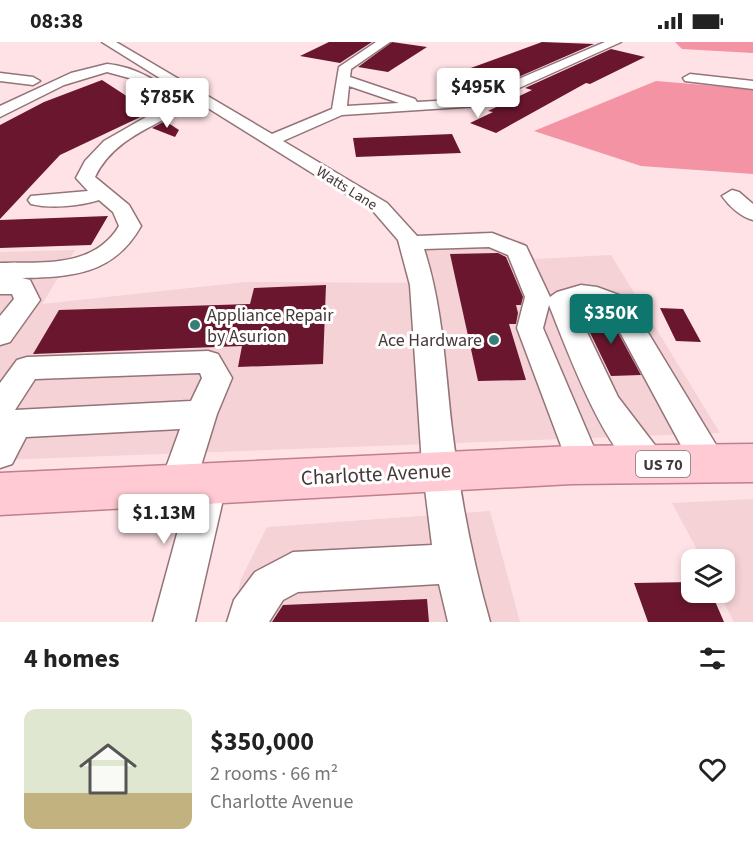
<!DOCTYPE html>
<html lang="en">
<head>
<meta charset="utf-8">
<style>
	:root { --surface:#fff; --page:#f2f2f2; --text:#222; --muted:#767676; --accent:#0f766e }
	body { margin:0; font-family:"Source Sans 3",sans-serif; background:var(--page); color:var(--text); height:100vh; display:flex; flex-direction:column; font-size:22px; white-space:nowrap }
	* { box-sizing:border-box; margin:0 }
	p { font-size:20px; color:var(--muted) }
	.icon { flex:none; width:33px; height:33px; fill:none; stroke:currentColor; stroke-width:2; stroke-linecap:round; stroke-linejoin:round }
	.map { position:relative; height:580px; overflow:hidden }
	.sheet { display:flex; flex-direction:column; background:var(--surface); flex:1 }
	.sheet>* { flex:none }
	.fabs { position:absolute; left:681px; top:507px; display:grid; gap:12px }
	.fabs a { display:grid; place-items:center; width:54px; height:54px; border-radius:12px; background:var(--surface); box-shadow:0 3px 9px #0003; font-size:30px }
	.price { position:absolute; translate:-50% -51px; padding:0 14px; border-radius:6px; background:#fff; color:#222; font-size:20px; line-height:39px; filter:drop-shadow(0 2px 3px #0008) }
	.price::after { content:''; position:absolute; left:50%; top:36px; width:18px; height:14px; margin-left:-9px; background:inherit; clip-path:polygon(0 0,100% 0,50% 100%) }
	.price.active { background:var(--accent); color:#fff }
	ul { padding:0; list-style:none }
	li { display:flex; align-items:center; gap:18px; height:150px; padding:0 24px }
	li span { display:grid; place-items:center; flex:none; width:168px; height:120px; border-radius:12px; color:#555 }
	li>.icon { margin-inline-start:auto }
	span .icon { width:72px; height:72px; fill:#fffc; stroke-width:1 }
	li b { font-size:26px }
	h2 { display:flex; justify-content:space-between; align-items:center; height:72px; padding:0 24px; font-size:26px }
	.status { display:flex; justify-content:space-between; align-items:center; height:42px; padding:0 30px; background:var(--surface); direction:ltr }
	.status svg { height:16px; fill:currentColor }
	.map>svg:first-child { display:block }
</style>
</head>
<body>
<div class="status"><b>08:38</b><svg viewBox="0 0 49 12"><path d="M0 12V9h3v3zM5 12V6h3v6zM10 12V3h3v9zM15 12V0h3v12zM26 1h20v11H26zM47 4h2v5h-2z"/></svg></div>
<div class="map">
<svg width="753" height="580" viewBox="0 0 753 580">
	<rect width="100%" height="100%" fill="#ffe2e6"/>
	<path fill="#f4d2d6" d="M481,189l43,11 11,17 76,-4 109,178 -720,27v-208l75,-2 -33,54 203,-22 187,1 -10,-46z
		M753,457v123h-19l-15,-29 5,-1v-32l-22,-1 -30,-56z
		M490,469l30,111h-288l9,-43 26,-52z"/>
	<path fill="#f393a3" d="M675,0h78v11l-71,-4z
		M656,39l97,8v85l-112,-8 -107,-35z"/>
	<path fill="#6a162e" d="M329,0h43l-32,21 -40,-7z
		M392,0l35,5 -39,25 -30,-5z
		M542,0l52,2 -87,38 -39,-13z
		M611,7l34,8 -55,27 -4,-1 -90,50 -26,-10 23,-11 -5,-1 44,-21 -7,-2z
		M102,38l49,32 -91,43 -60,64v-94l44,-23z
		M165,79l14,9 -4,7 -23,-9z
		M452,92l9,19 -105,4 -3,-19z
		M108,174l-17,29 -91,3v-28z
		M498,211l8,4 17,40 -2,8h-5l2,8 -2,11h-7l17,56 -48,1 -28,-127z
		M326,243l-3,79 -85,3 4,-21 -209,8 26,-44 191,-6 4,-16z
		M660,266l23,1 18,33 -25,-1z
		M581,272h27l33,61 -30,1z
		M692,540v10h19l13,30h-76l-14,-39z
		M427,557l2,23h-157l11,-17z"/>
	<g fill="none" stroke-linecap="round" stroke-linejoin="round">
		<defs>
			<path id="minor" d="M102,0h14l156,92 60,-25 7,-42 37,-25h14l-39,27 -1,8 65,22 2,3 55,-3 133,-57h16l-142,64 -137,9 -59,26 104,62 30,33 75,-3 34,13 24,51 7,-5 24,-7 16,2 30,11 94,155 5,11 -5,11 -12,5 -12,-5 -89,-165c-10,-6 -22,-10 -34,-5l44,92 43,56 5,11 -5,11 -12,5c-41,-16 -83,-133 -100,-175l-6,23 58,136 -5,11 -12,5 -12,-5 -55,-147 8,-31 -17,-42 -19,-8 -65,2c19,58 21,120 28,180 8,66 20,130 38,193h-42l-9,-38 -141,8 -15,8 -14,22h-42l7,-22 21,-28 38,-20 139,-7 -10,-80 -12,-180 -12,-45 -25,-29zM349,44l50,17 -52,3z
				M107,22c26,2 59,19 75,40l-6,9c-31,17 -65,30 -81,64l34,28 12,21c-27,48 -68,51 -119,52l8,2 10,20 -30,42 -10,3v-29l14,-17 -2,-5h-12v-31c43,-1 94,5 119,-37l-6,-14 -14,-12c-20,6 -47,9 -68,4l-3,-4 3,-4 57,-5 -12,-13 9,-17 19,-20 63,-36 -38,-27 -22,-6 -43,13 -64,32v-11l71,-33z
				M0,31l33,4 7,4 -7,4 -33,-4z
				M690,32l63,7v8l-68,-8 -2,-3z
				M732,148l7,2 14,12v16c-12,-3 -24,-14 -31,-24z
				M208,309l10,3 14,24 -15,36 -17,55 9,-4 12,5 6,12 -32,140h-42l34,-125 -9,4 -12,-5 -6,-12 20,-55 -154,8 -14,27 -12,4v-85l17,-23 10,-3zM200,331l2,5 -11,23 -176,9 20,-31z"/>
			<path id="major" d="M753,402v38l-181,2 -572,31v-42l572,-27z"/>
		</defs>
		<use href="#minor" stroke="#937478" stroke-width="3"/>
		<use href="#major" stroke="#be808a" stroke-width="3"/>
		<use href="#minor" fill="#fff" fill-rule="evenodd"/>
		<use href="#major" fill="#ffcad3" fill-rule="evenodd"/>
	</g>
	<g fill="#377e79" stroke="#fff" stroke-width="2">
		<circle cx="195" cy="283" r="6"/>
		<circle cx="494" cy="298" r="6"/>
	</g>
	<g text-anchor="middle" stroke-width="6" stroke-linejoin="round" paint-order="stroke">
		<g font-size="15" fill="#46383a" stroke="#fff">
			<text transform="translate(347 146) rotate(32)" y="5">Watts Lane</text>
		</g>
		<rect fill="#fff" stroke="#7e7475" stroke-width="1.5" x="636" y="409" width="54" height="26" rx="4.5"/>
		<g font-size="16" font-weight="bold" fill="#46383a">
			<text x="663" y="428">US 70</text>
		</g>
		<g font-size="18" fill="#46383a" stroke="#fff" text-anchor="start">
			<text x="207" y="279">Appliance Repair<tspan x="207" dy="21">by Asurion</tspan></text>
			<text x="482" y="304" text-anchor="end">Ace Hardware</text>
		</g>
		<g font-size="21" fill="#46383a" stroke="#fff">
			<text transform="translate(376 432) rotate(-3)" y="7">Charlotte Avenue</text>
		</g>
	</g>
</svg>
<div class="fabs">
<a><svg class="icon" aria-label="layers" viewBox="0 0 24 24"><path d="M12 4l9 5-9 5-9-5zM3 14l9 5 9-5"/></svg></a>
</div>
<b class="price" style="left:478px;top:77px">$495K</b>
<b class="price" style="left:167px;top:87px">$785K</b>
<b class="price active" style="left:611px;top:303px">$350K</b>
<b class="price" style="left:164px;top:503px">$1.13M</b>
</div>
<section class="sheet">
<h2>4 homes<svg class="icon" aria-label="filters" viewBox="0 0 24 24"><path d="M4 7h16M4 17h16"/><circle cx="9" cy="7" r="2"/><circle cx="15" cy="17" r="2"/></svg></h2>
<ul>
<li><span style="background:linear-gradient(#dfe7d0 70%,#c2b280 0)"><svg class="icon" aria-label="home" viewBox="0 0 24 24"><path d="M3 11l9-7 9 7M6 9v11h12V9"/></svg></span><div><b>$350,000</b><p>2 rooms · 66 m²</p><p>Charlotte Avenue</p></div><svg class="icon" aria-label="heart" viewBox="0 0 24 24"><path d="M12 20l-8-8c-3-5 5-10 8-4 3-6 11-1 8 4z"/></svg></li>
</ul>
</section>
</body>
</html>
